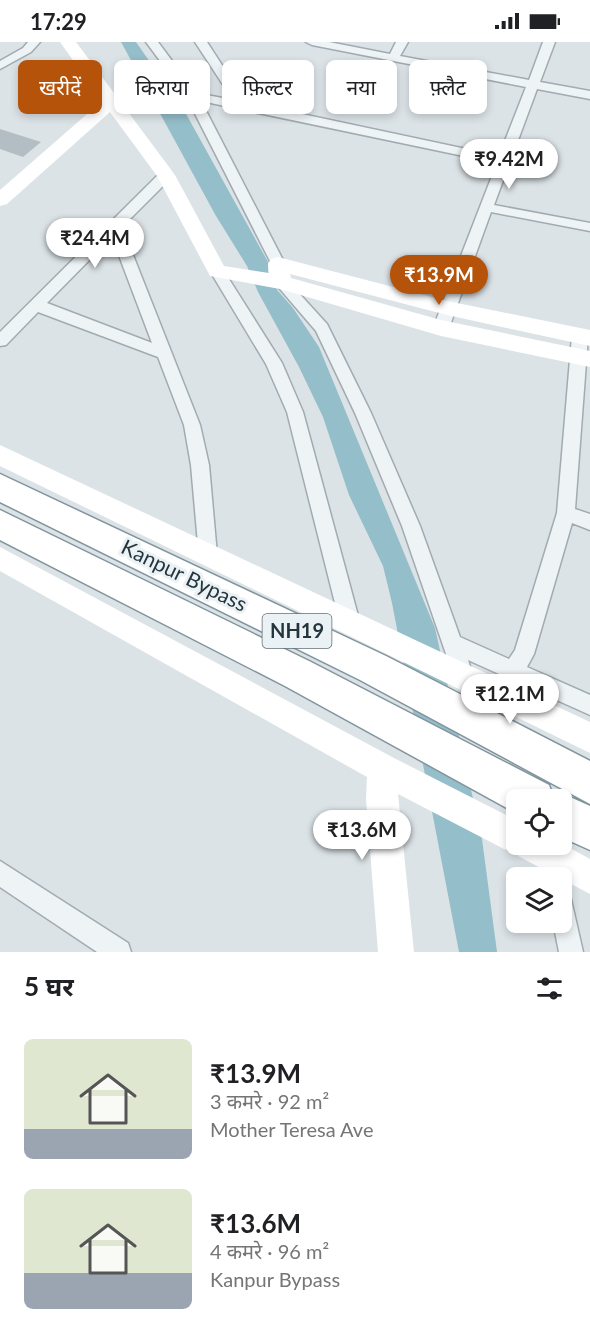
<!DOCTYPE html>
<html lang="hi">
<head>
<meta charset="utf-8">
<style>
	:root { --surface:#fff; --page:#f6f6f6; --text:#202124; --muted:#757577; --accent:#b45309 }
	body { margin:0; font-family:Lato,"Noto Sans Devanagari",sans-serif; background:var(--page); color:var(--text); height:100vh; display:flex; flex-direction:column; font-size:22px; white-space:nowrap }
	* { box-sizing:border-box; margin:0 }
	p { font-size:20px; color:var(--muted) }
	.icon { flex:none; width:33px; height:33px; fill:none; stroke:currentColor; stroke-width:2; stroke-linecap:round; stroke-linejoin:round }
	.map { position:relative; height:910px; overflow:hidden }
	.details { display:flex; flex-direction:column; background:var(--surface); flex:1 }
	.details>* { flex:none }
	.hud { position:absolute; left:18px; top:18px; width:555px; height:54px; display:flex; gap:12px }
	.tools { position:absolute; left:506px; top:747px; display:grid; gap:12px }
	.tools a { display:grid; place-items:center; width:66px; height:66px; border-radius:9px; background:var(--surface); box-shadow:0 3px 9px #0003; font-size:30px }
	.price { position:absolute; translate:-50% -51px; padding:0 14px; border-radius:21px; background:#fff; color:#222; font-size:20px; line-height:39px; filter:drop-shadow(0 2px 3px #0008) }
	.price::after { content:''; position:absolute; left:50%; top:36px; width:18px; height:14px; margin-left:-9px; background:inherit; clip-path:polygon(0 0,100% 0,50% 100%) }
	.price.current { background:var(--accent); color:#fff }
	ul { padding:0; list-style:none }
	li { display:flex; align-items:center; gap:18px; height:150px; padding:0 24px }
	li span { display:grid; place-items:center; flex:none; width:168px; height:120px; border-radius:9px; color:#555 }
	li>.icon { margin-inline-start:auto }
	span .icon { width:72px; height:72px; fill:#fffc; stroke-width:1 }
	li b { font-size:26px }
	h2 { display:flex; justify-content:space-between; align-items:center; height:72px; padding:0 24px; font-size:26px }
	.tag { padding:0 21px; border-radius:9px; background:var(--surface); box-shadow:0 3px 9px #0003; font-size:21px; line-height:54px }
	.tag.current { background:var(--accent); color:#fff }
	.status { display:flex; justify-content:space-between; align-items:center; height:42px; padding:0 30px; background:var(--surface); direction:ltr }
	.status svg { height:16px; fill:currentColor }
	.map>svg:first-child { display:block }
</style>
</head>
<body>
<div class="status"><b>17:29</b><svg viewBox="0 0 49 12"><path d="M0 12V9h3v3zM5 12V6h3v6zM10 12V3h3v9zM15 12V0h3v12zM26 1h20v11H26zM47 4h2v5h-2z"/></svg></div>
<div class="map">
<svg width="590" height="910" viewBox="0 0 590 910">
	<rect width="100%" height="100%" fill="#dce3e7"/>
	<path fill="#94bec9" d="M121,0h15l49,70 83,150v10l10,19 15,17 26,39 116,281 47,211 15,113h-38l-67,-349 -9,-37 -34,-71 -26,-78 -24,-50 -41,-75 -11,-26 -31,-50z"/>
	<path fill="#b3bec4" d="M0,87l41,13 -18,15 -23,-8z"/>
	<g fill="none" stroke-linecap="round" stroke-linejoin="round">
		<defs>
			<path id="street" d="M28,0h12l-9,10 -31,17v-8l23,-13z
				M146,0h12l38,51 37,7 -38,-58h12l39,60 253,54 27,-69 -214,-42 -6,-3h23l61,12 6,-12h12l-8,14 129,24 14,-38h12l-15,40 50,9v8l-53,-10 -43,116 96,18v8l-99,-19 -42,116 -3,4h-10l-3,-4 64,-165 -296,-62 84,163 -7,5 -5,-2 -85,-167 -77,6 -6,-4 6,-4 73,-5z
				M166,129l7,4 -2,3 -49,49 78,198 9,40 8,90 -2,6 -7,2 -7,-2 -2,-6 -8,-90 -7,-40 -26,-68 -120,-45 -32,33 -6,1v-14l161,-160zM112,195l40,106 -105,-40z
				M217,224l5,2 60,95 21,49 57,211 -3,6 -7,3 -7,-3 -3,-6 -53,-211 -21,-48 -56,-93z
				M281,235l5,2 41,45 44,89 49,113 40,111 49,22 6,-9 42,-137 15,-177 3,-4h10l3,4 -13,173 15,5v16l-18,-7 -38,131 -7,13 63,28v20l-122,-55 5,16 -3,7 -7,3 -7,-3 -54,-157 -47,-113 -39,-82 -42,-49z
				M0,819l128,82 3,9h-34l-97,-65z
				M561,850l9,3 13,57h-24l-6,-30h8z"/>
			<path id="highway" d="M0,432l386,182 204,105v43l-230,-124 -360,-178z
				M0,468l311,152 238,123 4,11 8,-3 29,13v44l-29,-13v-37h-45v13l-231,-127 -285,-146z"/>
		</defs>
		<use href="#street" stroke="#a1abb1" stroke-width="3"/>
		<use href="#highway" stroke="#82959e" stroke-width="3"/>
		<use href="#street" fill="#eef3f5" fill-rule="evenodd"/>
		<path fill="#fff" fill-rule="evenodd" d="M60,0h16l99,133 49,91 45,7 -1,-9 3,-5 7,-2 169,44 143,29v16l-143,-31 -157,-41 1,4 150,42 149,31v16l-149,-31 -161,-47 -70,-13 -53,-100 -47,-64 -103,92 -7,2v-16l102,-89z
			M0,403l590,277v31l-590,-287z
			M0,505l394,211 122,62v24l45,-1 29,16v35l-72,-38 -1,-3 -13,-4 -106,-55 16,158h-36l-12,-153 1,-22 -367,-206z"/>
		<use href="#highway" fill="#fff" fill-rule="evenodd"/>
	</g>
	<g text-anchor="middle" stroke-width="6" stroke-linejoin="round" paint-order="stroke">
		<rect fill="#ebf2f5" stroke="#606e75" stroke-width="1.5" x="262.5" y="572" width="69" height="34" rx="4.5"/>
		<g font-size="20" font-weight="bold" fill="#25353e">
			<text x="297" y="596">NH19</text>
		</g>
		<g font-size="21" fill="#25353e" stroke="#ebf2f5">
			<text transform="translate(184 534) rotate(26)" y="7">Kanpur Bypass</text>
		</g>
	</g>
</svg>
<div class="tools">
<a><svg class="icon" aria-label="locate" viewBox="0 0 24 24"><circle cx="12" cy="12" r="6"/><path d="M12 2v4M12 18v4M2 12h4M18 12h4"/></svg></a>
<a><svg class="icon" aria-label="layers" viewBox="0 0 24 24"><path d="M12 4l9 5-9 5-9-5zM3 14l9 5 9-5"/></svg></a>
</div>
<b class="price" style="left:509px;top:148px">₹9.42M</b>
<b class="price" style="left:95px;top:227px">₹24.4M</b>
<b class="price current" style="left:439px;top:264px">₹13.9M</b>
<b class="price" style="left:510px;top:683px">₹12.1M</b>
<b class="price" style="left:362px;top:819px">₹13.6M</b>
<div class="hud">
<a class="tag current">खरीदें</a>
<a class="tag">किराया</a>
<a class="tag">फ़िल्टर</a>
<a class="tag">नया</a>
<a class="tag">फ़्लैट</a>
</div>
</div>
<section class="details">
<h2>5 घर<svg class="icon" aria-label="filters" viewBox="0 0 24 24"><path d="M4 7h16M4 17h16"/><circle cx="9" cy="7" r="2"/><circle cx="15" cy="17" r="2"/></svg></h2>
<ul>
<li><span style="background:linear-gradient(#dfe7d0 75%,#9aa5b1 0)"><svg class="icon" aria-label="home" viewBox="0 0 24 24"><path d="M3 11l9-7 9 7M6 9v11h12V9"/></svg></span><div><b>₹13.9M</b><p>3 कमरे · 92 m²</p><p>Mother Teresa Ave</p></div></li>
<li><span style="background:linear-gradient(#dfe7d0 70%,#9aa5b1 0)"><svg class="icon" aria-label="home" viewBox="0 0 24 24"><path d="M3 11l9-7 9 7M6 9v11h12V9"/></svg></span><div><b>₹13.6M</b><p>4 कमरे · 96 m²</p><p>Kanpur Bypass</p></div></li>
</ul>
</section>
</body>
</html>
